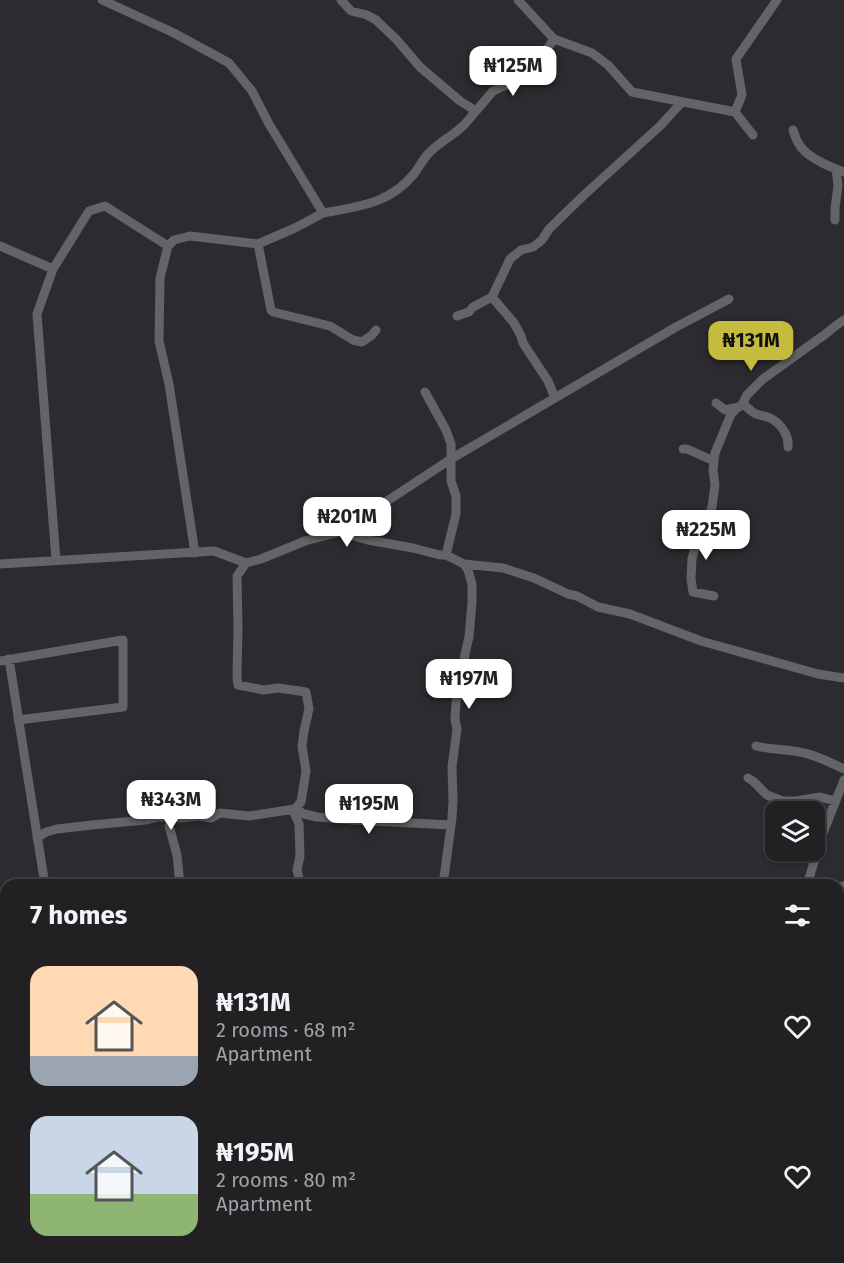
<!DOCTYPE html>
<html lang="en">
<head>
<meta charset="utf-8">
<style>
	:root { --surface:#222023; --page:#2e2d30; --text:#f1f3f6; --muted:#a2a3a6; --line:#3f3e41; --accent:#c5bc3d }
	body { margin:0; font-family:"Fira Sans",sans-serif; background:var(--page); color:var(--text); height:100vh; display:flex; flex-direction:column; font-size:22px; white-space:nowrap }
	* { box-sizing:border-box; margin:0 }
	p { font-size:20px; color:var(--muted) }
	.icon { flex:none; width:33px; height:33px; fill:none; stroke:currentColor; stroke-width:2; stroke-linecap:round; stroke-linejoin:round }
	.map { position:relative; flex:1; overflow:hidden }
	.details { position:absolute; left:0px; top:879px; width:844px; height:384px; display:flex; flex-direction:column; background:var(--surface); border-radius:18px 18px 0 0; box-shadow:0 2px 4px #0004,0 0 0 2px var(--line) }
	.details>* { flex:none }
	.fabs { position:absolute; left:765px; top:801px; display:grid; gap:12px }
	.fabs a { display:grid; place-items:center; width:60px; height:60px; border-radius:12px; background:var(--surface); box-shadow:0 2px 4px #0004,0 0 0 2px var(--line); font-size:30px }
	.price { position:absolute; translate:-50% -51px; padding:0 14px; border-radius:12px; background:#fff; color:#222; font-size:20px; line-height:39px; filter:drop-shadow(0 2px 3px #0008) }
	.price::after { content:''; position:absolute; left:50%; top:36px; width:18px; height:14px; margin-left:-9px; background:inherit; clip-path:polygon(0 0,100% 0,50% 100%) }
	.price.active { background:var(--accent); color:#111 }
	ul { padding:0; list-style:none }
	li { display:flex; align-items:center; gap:18px; height:150px; padding:0 30px }
	li span { display:grid; place-items:center; flex:none; width:168px; height:120px; border-radius:18px; color:#555 }
	li>.icon { margin-inline-start:auto }
	span .icon { width:72px; height:72px; fill:#fffc; stroke-width:1 }
	li b { font-size:26px }
	h2 { display:flex; justify-content:space-between; align-items:center; height:72px; padding:0 30px; font-size:26px }
	.map>svg:first-child { display:block }
</style>
</head>
<body>
<div class="map">
<svg width="844" height="1263" viewBox="0 0 844 1263">
	<rect width="100%" height="100%" fill="#2d2b2f"/>
	<g fill="none" stroke-linecap="round" stroke-linejoin="round">
		<path stroke="#646367" stroke-width="9" d="M102,0l72,33 55,30 23,28 17,33 54,89 -28,15 -37,16 -68,-8 -16,4 -6,6 -8,32 -1,63 10,43 26,169
			M341,0l10,11 16,4 9,5 20,19 24,28 40,34 16,10 17,-20 24,-11 23,-21 14,-20
			M518,0l36,39 38,14 16,12 24,27 103,20 18,23
			M735,112l7,-17 -6,-36 41,-59
			M793,130c2,5 3,10 6,14 7,13 31,23 45,28
			M323,213c37,-7 66,-9 91,-39 6,-8 10,-17 17,-23 10,-10 23,-16 33,-26 4,-4 8,-10 12,-14
			M835,220v-12l3,-22 -2,-17
			M258,244l13,66 2,2 57,14 23,14 9,2 10,-7 4,-5
			M0,246l53,23 -16,45 19,246
			M53,269l36,-58 16,-5 63,40
			M457,316l12,-4 4,-5 19,-10
			M425,392l21,38 5,14v37l5,15v18l-10,41
			M555,398l-7,-17 -25,-38 -2,-7 -7,-13 -22,-26 18,-38 11,-9 12,-3 9,-7 7,-11 34,-33 77,-70 22,-24
			M716,403l9,7 14,-3
			M788,447c1,-11 -6,-22 -16,-28 -5,-3 -12,-3 -18,-6 -4,-3 -8,-6 -11,-10l4,-8 16,-16 54,-39c10,-6 17,-14 27,-20
			M683,449h4l27,12
			M340,532l111,-73 225,-132 53,-28
			M0,564l214,-13 32,12
			M464,564l39,4 31,10 34,16 9,2 21,11 32,7 71,27 117,33 26,4
			M714,596l-21,-4 -2,-13 1,-20 3,-12 6,-19 7,-9 4,-12 3,-22 -2,-15 2,-17 16,-39 7,-7
			M9,659l36,226
			M0,661l123,-21v67l-105,13
			M756,746c16,4 32,3 48,7 14,3 27,10 40,16
			M748,778l5,3 14,14 16,6h13l24,-4 15,4
			M295,809l6,-7 5,-31 -4,-25 2,-15 5,-22 -3,-17 -28,-4 -14,2 -26,-5 -1,-8 1,-50 -1,-51 9,-13 15,-4 44,-18 35,-9 28,8 45,8 27,7h6l18,9 4,6 4,14v18l-3,35 -4,17 -2,16 -7,33 -1,16 2,10 -5,38 1,33 -1,18 -9,67
			M293,810l6,14 1,32 -3,14 2,8 -1,7
			M172,817l-3,9 8,29 3,30
			M37,838l9,-6 11,-3 35,-4 53,-5 13,-3 24,1 17,-2 12,2 9,-5 29,3 46,-7 9,5 13,3 35,3 99,5
			M807,885l16,-52 21,-53
			M838,887l6,-1
			M0,1067l6,-1
			M0,1195h6
			M673,1257l1,6
			M431,1263v-6"/>
	</g>
</svg>
<div class="fabs">
<a><svg class="icon" aria-label="layers" viewBox="0 0 24 24"><path d="M12 4l9 5-9 5-9-5zM3 14l9 5 9-5"/></svg></a>
</div>
<b class="price" style="left:513px;top:97px">₦125M</b>
<b class="price active" style="left:751px;top:372px">₦131M</b>
<b class="price" style="left:347px;top:548px">₦201M</b>
<b class="price" style="left:706px;top:561px">₦225M</b>
<b class="price" style="left:469px;top:710px">₦197M</b>
<b class="price" style="left:171px;top:831px">₦343M</b>
<b class="price" style="left:369px;top:835px">₦195M</b>
<section class="details">
<h2>7 homes<svg class="icon" aria-label="filters" viewBox="0 0 24 24"><path d="M4 7h16M4 17h16"/><circle cx="9" cy="7" r="2"/><circle cx="15" cy="17" r="2"/></svg></h2>
<ul>
<li><span style="background:linear-gradient(#ffd9b3 75%,#9aa5b1 0)"><svg class="icon" aria-label="home" viewBox="0 0 24 24"><path d="M3 11l9-7 9 7M6 9v11h12V9"/></svg></span><div><b>₦131M</b><p>2 rooms · 68 m²</p><p>Apartment</p></div><svg class="icon" aria-label="heart" viewBox="0 0 24 24"><path d="M12 20l-8-8c-3-5 5-10 8-4 3-6 11-1 8 4z"/></svg></li>
<li><span style="background:linear-gradient(#c9d6e8 65%,#8fb573 0)"><svg class="icon" aria-label="home" viewBox="0 0 24 24"><path d="M3 11l9-7 9 7M6 9v11h12V9"/></svg></span><div><b>₦195M</b><p>2 rooms · 80 m²</p><p>Apartment</p></div><svg class="icon" aria-label="heart" viewBox="0 0 24 24"><path d="M12 20l-8-8c-3-5 5-10 8-4 3-6 11-1 8 4z"/></svg></li>
</ul>
</section>
</div>
</body>
</html>
